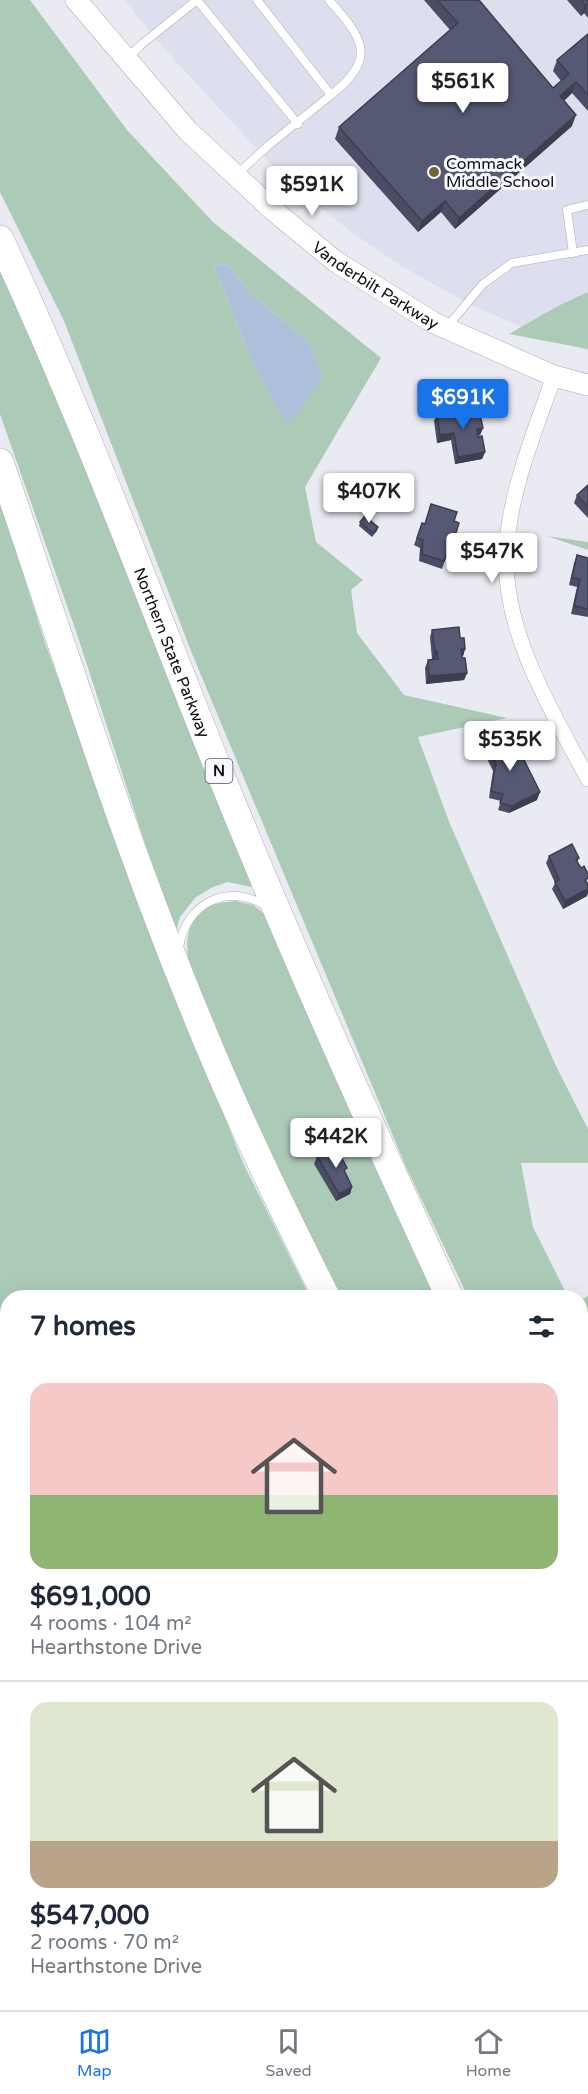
<!DOCTYPE html>
<html lang="en">
<head>
<meta charset="utf-8">
<style>
	:root { --surface:#fff; --page:#f6f6f7; --text:#1f2937; --muted:#747a83; --line:#e0e1e3; --accent:#1a73e8 }
	body { margin:0; font-family:"Varela Round",sans-serif; background:var(--page); color:var(--text); height:100vh; display:flex; flex-direction:column; font-size:22px; white-space:nowrap }
	* { box-sizing:border-box; margin:0 }
	p { font-size:20px; color:var(--muted) }
	.icon { flex:none; width:33px; height:33px; fill:none; stroke:currentColor; stroke-width:2; stroke-linecap:round; stroke-linejoin:round }
	.map { position:relative; flex:1; overflow:hidden }
	.details { position:absolute; left:0px; top:1290px; width:588px; height:720px; display:flex; flex-direction:column; background:var(--surface); border-radius:24px 24px 0 0; box-shadow:0 6px 24px #0002 }
	.details>* { flex:none }
	.price { position:absolute; translate:-50% -51px; padding:0 14px; border-radius:6px; background:#fff; color:#222; font-size:20px; line-height:39px; filter:drop-shadow(0 2px 3px #0008) }
	.price::after { content:''; position:absolute; left:50%; top:36px; width:18px; height:14px; margin-left:-9px; background:inherit; clip-path:polygon(0 0,100% 0,50% 100%) }
	.price.current { background:var(--accent); color:#fff }
	ul { padding:0; list-style:none }
	li { display:grid; align-content:center; gap:12px; height:318px; padding:0 30px }
	li+li { border-top:2px solid var(--line) }
	li span { display:grid; place-items:center; height:186px; border-radius:18px; color:#555 }
	li>.icon { margin-inline-start:auto }
	span .icon { width:108px; height:108px; fill:#fffc; stroke-width:1 }
	li b { font-size:26px }
	h2 { display:flex; justify-content:space-between; align-items:center; height:72px; padding:0 30px; font-size:26px }
	.tab-bar { display:flex; justify-content:space-around; align-items:center; height:84px; border-top:2px solid var(--line); background:var(--surface); font-size:16px; color:var(--muted) }
	.tab-bar a { display:grid; justify-items:center; gap:3px }
	.tab-bar .current { color:var(--accent) }
	.map>svg:first-child { display:block }
</style>
</head>
<body>
<div class="map">
<svg width="588" height="2010" viewBox="0 0 588 2010">
	<rect width="100%" height="100%" fill="#eaebf2"/>
	<path fill="#dedfee" d="M124,0h464v351l-69,-25 -48,-21 -68,-38 -49,-33 -32,-25 -55,-49 -100,-108z"/>
	<path fill="#accbb7" fill-rule="evenodd" d="M0,0h30l97,130 86,92 168,136 -76,129 11,55 47,38 -12,10 6,43 47,62 103,23 -89,19 32,87 106,242 32,63v34h-67l12,64 35,70h-100l-62,-130 -213,-511 -129,-335 -64,-129zM227,264l22,28 60,51 14,34 -37,45 -32,-57 -40,-99z
		M0,257l255,626 -4,4 -23,-5 -15,5 -17,10 -16,20 -4,15 -4,-5 -95,-293 -77,-220z
		M588,292v57l-79,-15 49,-28z
		M0,501l46,145 145,386 52,131 67,134 -302,1 -1,442 -7,-12z
		M547,536l41,6v8z
		M236,901l17,4 18,14 173,378h-104l-101,-210 -50,-122c-4,-24 -3,-48 24,-60 7,-3 16,-3 23,-4z
		M588,1296v244l-8,-13v-226z
		M580,1567l8,13v128l-7,-12z
		M581,1737l7,10v263h-27l7,-7 12,-1z"/>
	<path fill="#aebfdb" d="M227,264l22,28 60,51 14,34 -24,35 -13,11 -32,-58 -40,-99z"/>
	<g fill="none" stroke-linecap="round" stroke-linejoin="round">
		<defs>
			<path id="lane" d="M197,0l101,124
				M329,0c34,38 49,58 2,95
				M127,58l15,-14 55,-44
				M236,175l33,-30 62,-50 -74,-95
				M573,253l-6,-43 21,-5
				M447,327l36,-43 29,-21 76,-13
				M179,947c7,-44 49,-65 87,-41"/>
			<path id="street" d="M554,376c-20,58 -46,119 -48,181 -1,79 46,154 82,222"/>
			<g id="secondary">
				<path id="s1" d="M76,0l112,131 86,80 61,50 99,62 120,53 34,9"/>
				<path d="M0,1785l8,8"/>
				<path d="M0,1809l8,2"/>
				<path d="M143,2002l5,8"/>
			</g>
			<g id="highway">
				<path id="s2" d="M0,239c81,173 147,352 218,529 72,179 151,355 232,530"/>
				<path d="M0,462c64,187 123,377 199,560 38,94 82,185 128,276"/>
				<path d="M580,1562l8,13"/>
				<path d="M580,1718l8,11"/>
			</g>
		</defs>
		<use href="#lane" stroke="#abacb3" stroke-width="9"/>
		<use href="#street" stroke="#abacb3" stroke-width="16"/>
		<use href="#secondary" stroke="#abacb3" stroke-width="22"/>
		<use href="#highway" stroke="#abacb3" stroke-width="28"/>
		<use href="#lane" stroke="#fff" stroke-width="8"/>
		<use href="#street" stroke="#fff" stroke-width="15"/>
		<use href="#secondary" stroke="#fff" stroke-width="21"/>
		<use href="#highway" stroke="#fff" stroke-width="27"/>
	</g>
	<path fill="#4a4d64" d="M424,0h55l74,88 8,-7 -8,-10 4,-11 31,-26v77l-16,-18 -8,8 8,25 -117,103 -14,-17 -23,20 -83,-93 4,-12 111,-97z
		M567,0h21v18l-4,-5 -3,3z
		M437,414l38,2 8,12 -3,7 -2,1 7,16 -3,7 -27,5 -4,-24 -14,3 -3,-22z
		M588,485v33l-14,-15 3,-8z
		M454,521l5,2 -7,20h-1l-9,26 -23,-8 1,-13 -6,-3 8,-22 3,1z
		M360,522l18,5 -1,4 -5,6 -13,-11z
		M577,555l11,3v59l-17,-3 6,-27 -8,-2 5,-22z
		M432,630l28,8 5,11 -2,7 -1,1 5,16 -3,7 -38,4 -1,-16 3,-8h7v-1h-3l-2,-22z
		M485,740l52,60 -28,13 -11,-3 3,-9 -12,-3 4,-27 -11,-23z
		M549,856l30,2 -2,5 11,20v10l-1,3 -24,13 -11,-20 3,-6 -9,-20z
		M317,1156l28,16 7,15 -2,7 -14,7 -22,-37z
		M8,1863v33l-8,-9v-13l3,-7z
		M89,2004l23,6h-25z"/>
	<path fill="#3c3e51" d="M588,3l-4,10 -3,3 4,-11z
		M576,82l-4,11 -16,15 4,-12z
		M576,115l-4,11 -117,103 4,-11z
		M445,201l-4,11 -23,20 4,-11z
		M483,428l-3,7 -6,1 3,-7z
		M454,433l-3,7 -14,3 3,-8z
		M485,452l-3,7 -27,5 3,-7z
		M461,649h4l-2,7 -5,1z
		M435,651h2l-2,8h-3z
		M467,673l-3,7 -38,4 3,-8z
		M540,792l-3,8 -28,13 3,-7z
		M588,889l-1,7 -24,13 2,-8z
		M352,1187l-2,7 -14,7 3,-7z"/>
	<path fill="#565974" stroke="#3c3e51" stroke-width="1.5" d="M437,0h42l74,88 16,-14 -12,-14 31,-26v61l-12,-13 -16,14 16,19 -117,103 -14,-17 -23,20 -83,-94 119,-104z
		M581,0h7v3l-3,2z
		M473,407l2,9 5,-1 3,13 -6,1 1,8 4,-1 3,16 -27,5 -4,-24 -14,2 -3,-21z
		M588,485v22l-11,-12z
		M431,504l26,8 -3,9 5,2 -4,13 -5,-2 -3,7 4,1 -7,19 -22,-7 1,-14 -6,-2 5,-15 3,1z
		M365,516l13,11 -5,6 -13,-11z
		M577,555l11,3v51l-14,-3 6,-27 -8,-1z
		M459,627l1,11h4l1,11h-4l1,9h3l2,15 -38,3 -1,-16 10,-1 -1,-8h-2l-3,-21z
		M505,730l11,23 3,-3 21,42 -28,14 -12,-3 3,-9 -12,-3 5,-28 -11,-23z
		M572,844l7,14 -3,2 5,8 3,-2 4,8v4l-3,2 3,5v4l-23,12 -10,-19 4,-2 -10,-24z
		M336,1147l11,21 -3,2 8,17 -13,7 -22,-38z
		M8,1863v22l-8,-9v-2l5,-4 -2,-3z
		M0,1944l2,1 -2,14z
		M91,2002h16l5,8h-22l2,-1 -3,-5z"/>
	<circle fill="#6f6632" stroke="#f8f9fe" stroke-width="2" cx="434" cy="172" r="6"/>
	<g text-anchor="middle" stroke-width="6" stroke-linejoin="round" paint-order="stroke">
		<rect fill="#f8f9fe" stroke="#545458" stroke-width="1.5" x="205.5" y="759" width="27" height="24" rx="4.5"/>
		<g font-size="15" font-weight="bold" fill="#0e0e11">
			<text x="219" y="776">N</text>
		</g>
		<g font-size="16" fill="#0e0e11" stroke="#f8f9fe" text-anchor="start">
			<text x="446" y="169">Commack<tspan x="446" dy="18">Middle School</tspan></text>
		</g>
		<g font-size="16" fill="#0e0e11" stroke="#f8f9fe">
			<text dy="6" stroke="none"><textPath href="#s1" startOffset="416">Vanderbilt Parkway</textPath></text>
			<text dy="6" stroke="none"><textPath href="#s2" startOffset="448">Northern State Parkway</textPath></text>
		</g>
	</g>
</svg>
<b class="price" style="left:463px;top:114px">$561K</b>
<b class="price" style="left:312px;top:217px">$591K</b>
<b class="price current" style="left:463px;top:430px">$691K</b>
<b class="price" style="left:369px;top:524px">$407K</b>
<b class="price" style="left:492px;top:584px">$547K</b>
<b class="price" style="left:510px;top:772px">$535K</b>
<b class="price" style="left:336px;top:1169px">$442K</b>
<section class="details">
<h2>7 homes<svg class="icon" aria-label="filters" viewBox="0 0 24 24"><path d="M4 7h16M4 17h16"/><circle cx="9" cy="7" r="2"/><circle cx="15" cy="17" r="2"/></svg></h2>
<ul>
<li><span style="background:linear-gradient(#f6c9c9 60%,#8fb573 0)"><svg class="icon" aria-label="home" viewBox="0 0 24 24"><path d="M3 11l9-7 9 7M6 9v11h12V9"/></svg></span><div><b>$691,000</b><p>4 rooms · 104 m²</p><p>Hearthstone Drive</p></div></li>
<li><span style="background:linear-gradient(#dfe7d0 75%,#b9a48a 0)"><svg class="icon" aria-label="home" viewBox="0 0 24 24"><path d="M3 11l9-7 9 7M6 9v11h12V9"/></svg></span><div><b>$547,000</b><p>2 rooms · 70 m²</p><p>Hearthstone Drive</p></div></li>
</ul>
</section>
</div>
<nav class="tab-bar">
<a class="current"><svg class="icon" aria-label="map" viewBox="0 0 24 24"><path d="M3 6l6-2 6 2 6-2v14l-6 2-6-2-6 2zM9 4v14M15 6v14"/></svg>Map</a>
<a><svg class="icon" aria-label="saved" viewBox="0 0 24 24"><path d="M7 4h10v16l-5-4-5 4z"/></svg>Saved</a>
<a><svg class="icon" aria-label="home" viewBox="0 0 24 24"><path d="M3 11l9-7 9 7M6 9v11h12V9"/></svg>Home</a>
</nav>
</body>
</html>
